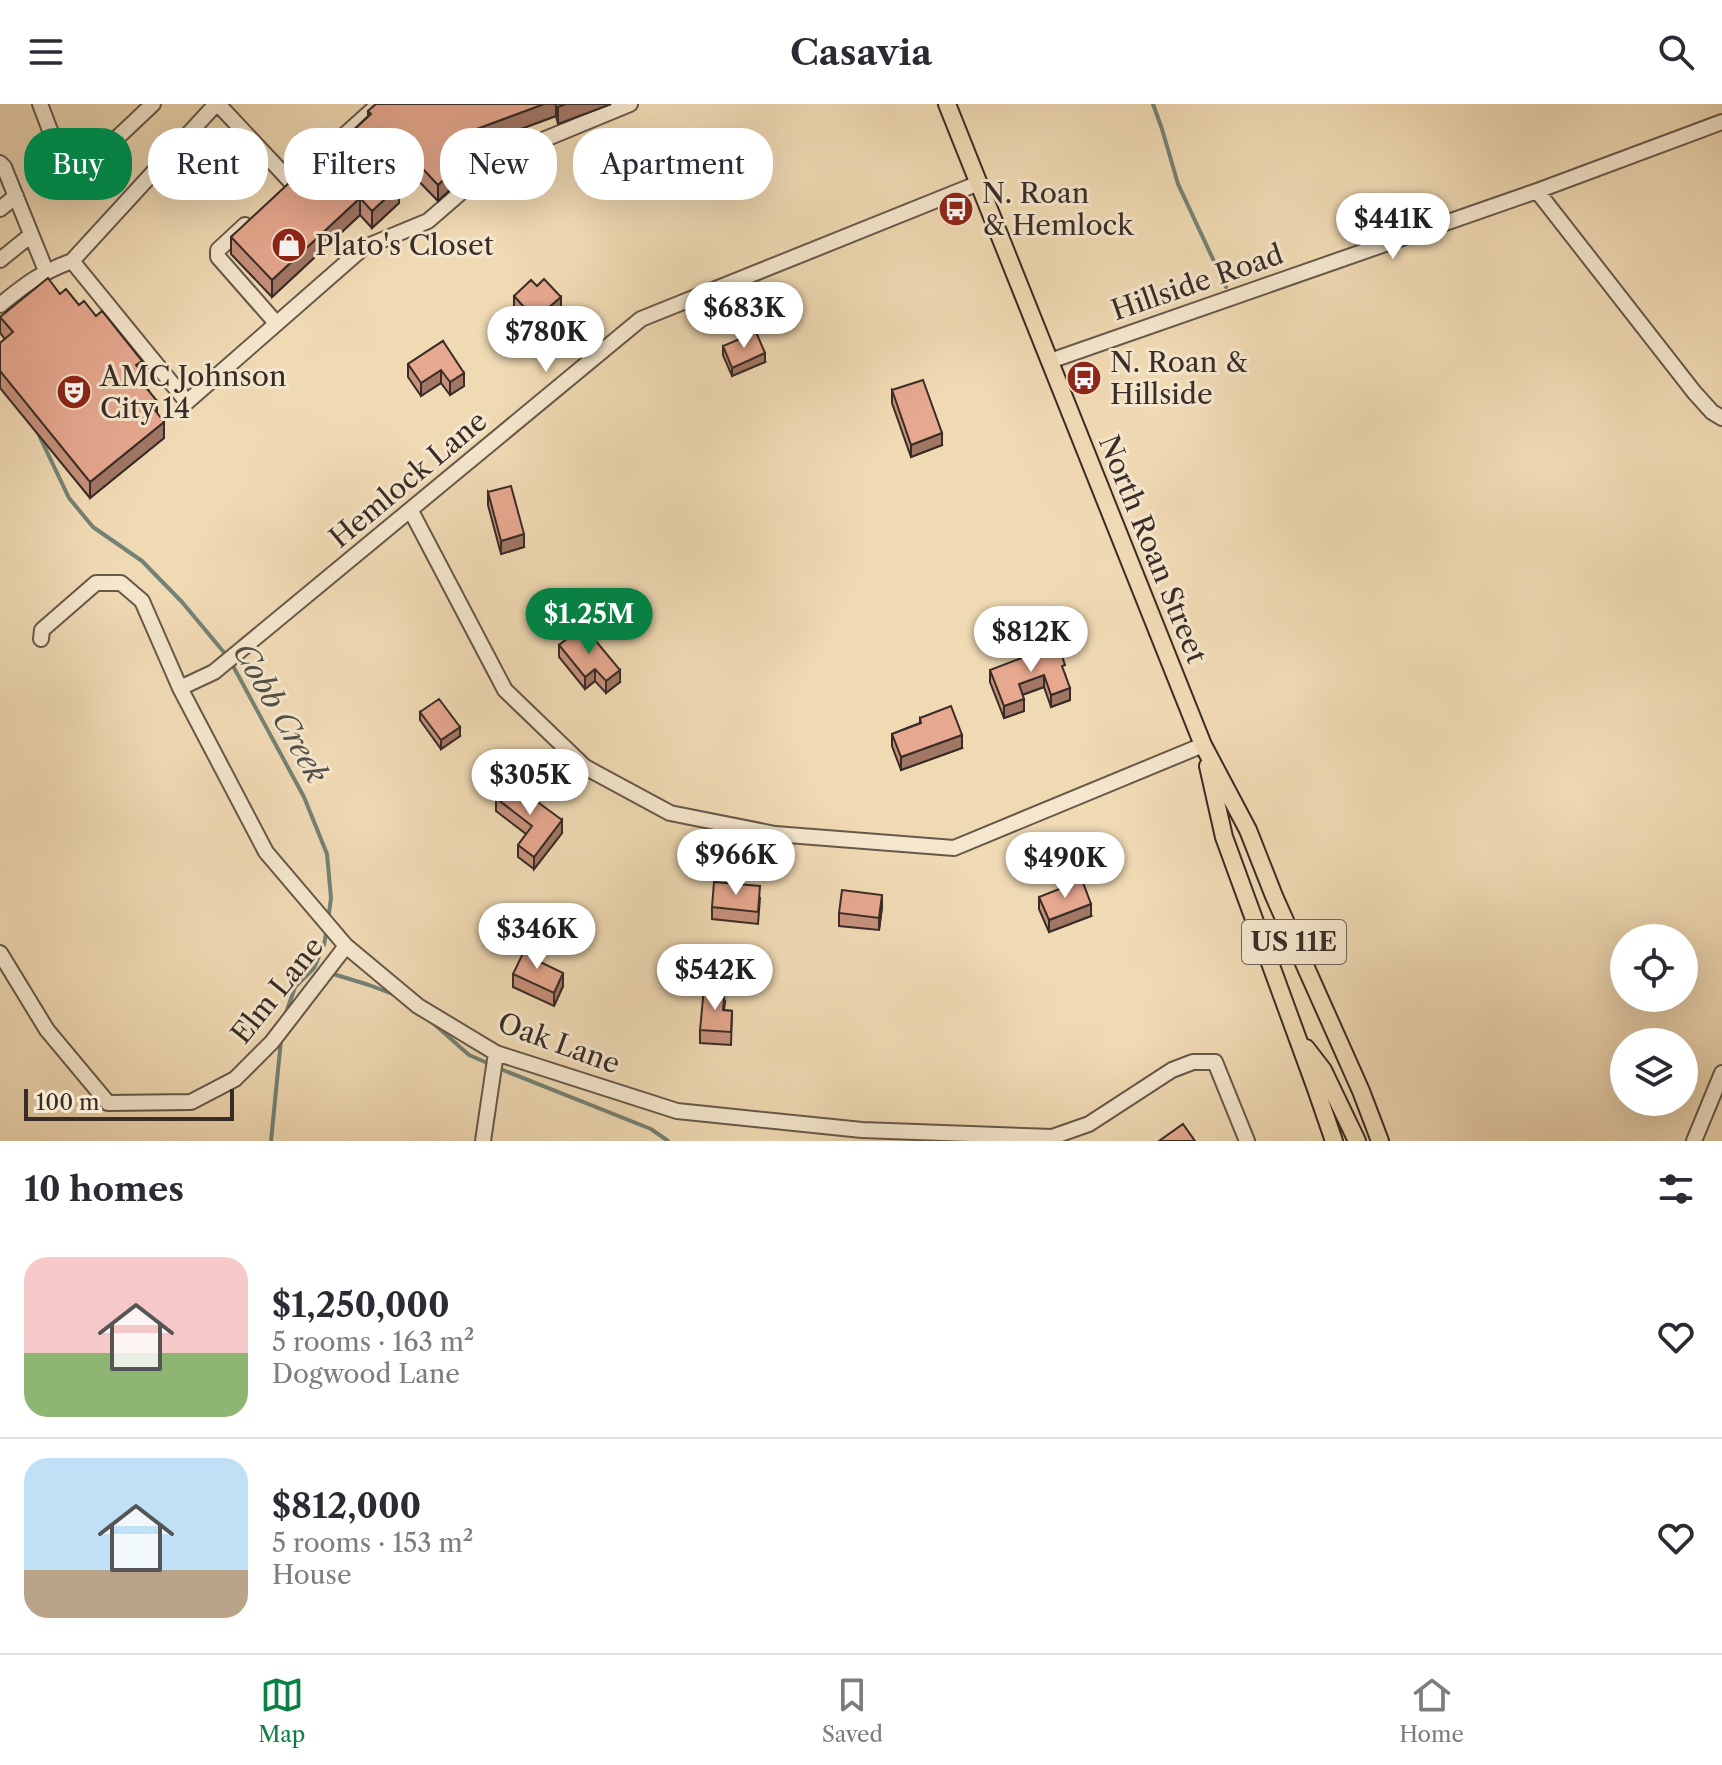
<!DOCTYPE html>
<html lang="en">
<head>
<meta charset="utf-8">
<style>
	:root { --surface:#fff; --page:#f2f2f3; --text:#2b2b33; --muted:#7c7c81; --line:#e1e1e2; --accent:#0b8043 }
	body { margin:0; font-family:"Libre Caslon Text",serif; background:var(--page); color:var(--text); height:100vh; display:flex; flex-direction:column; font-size:30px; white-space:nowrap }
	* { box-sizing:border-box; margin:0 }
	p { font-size:26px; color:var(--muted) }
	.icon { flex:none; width:44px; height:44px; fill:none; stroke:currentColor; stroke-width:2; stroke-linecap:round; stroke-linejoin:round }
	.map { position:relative; height:1037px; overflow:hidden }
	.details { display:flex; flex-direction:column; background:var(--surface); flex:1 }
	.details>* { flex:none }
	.hud { position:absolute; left:24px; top:24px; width:800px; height:72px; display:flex; gap:16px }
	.tools { position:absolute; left:1610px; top:820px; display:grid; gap:16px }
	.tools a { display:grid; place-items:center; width:88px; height:88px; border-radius:50%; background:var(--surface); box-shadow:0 8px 32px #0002; font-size:40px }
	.scale { position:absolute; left:24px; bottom:20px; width:210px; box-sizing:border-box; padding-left:8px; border:4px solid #392c27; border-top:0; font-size:22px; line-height:28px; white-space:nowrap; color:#392c27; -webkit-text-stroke:6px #f5e7ce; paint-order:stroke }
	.price { position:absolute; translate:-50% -68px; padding:0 18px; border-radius:28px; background:#fff; color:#222; font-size:26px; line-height:52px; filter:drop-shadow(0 2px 4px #0008) }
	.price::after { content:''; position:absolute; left:50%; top:48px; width:24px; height:18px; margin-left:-12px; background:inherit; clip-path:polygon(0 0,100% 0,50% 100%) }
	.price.selected { background:var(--accent); color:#fff }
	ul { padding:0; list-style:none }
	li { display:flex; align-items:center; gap:24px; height:200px; padding:0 24px }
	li+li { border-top:2px solid var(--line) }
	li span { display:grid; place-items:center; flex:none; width:224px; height:160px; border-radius:24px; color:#555 }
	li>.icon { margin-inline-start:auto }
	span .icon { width:96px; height:96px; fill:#fffc; stroke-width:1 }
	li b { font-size:34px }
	h2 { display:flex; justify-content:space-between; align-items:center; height:96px; padding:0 24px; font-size:34px }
	.pill { padding:0 28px; border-radius:32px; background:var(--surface); box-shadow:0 8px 32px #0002; font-size:28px; line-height:72px }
	.pill.selected { background:var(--accent); color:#fff }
	header { display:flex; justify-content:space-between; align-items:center; height:104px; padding:0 24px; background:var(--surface); font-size:36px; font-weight:700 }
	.tab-bar { display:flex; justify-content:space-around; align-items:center; height:112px; border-top:2px solid var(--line); background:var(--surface); font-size:22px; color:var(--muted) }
	.tab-bar a { display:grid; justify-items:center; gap:4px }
	.tab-bar .selected { color:var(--accent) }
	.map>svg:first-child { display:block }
</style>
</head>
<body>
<header><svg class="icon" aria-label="menu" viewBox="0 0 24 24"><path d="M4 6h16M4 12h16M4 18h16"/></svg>Casavia<svg class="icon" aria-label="search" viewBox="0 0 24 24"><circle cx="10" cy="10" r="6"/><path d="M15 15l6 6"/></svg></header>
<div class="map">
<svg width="1722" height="1037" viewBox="0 0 1722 1037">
	<rect width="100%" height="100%" fill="#f0dab4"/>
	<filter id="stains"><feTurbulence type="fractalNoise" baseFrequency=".0025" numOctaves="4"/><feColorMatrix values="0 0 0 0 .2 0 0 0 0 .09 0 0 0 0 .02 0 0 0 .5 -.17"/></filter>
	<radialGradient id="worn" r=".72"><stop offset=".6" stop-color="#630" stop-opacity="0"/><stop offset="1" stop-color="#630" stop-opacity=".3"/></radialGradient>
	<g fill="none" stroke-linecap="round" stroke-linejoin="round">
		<path stroke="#748275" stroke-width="4" d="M1153,0l9,25 16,55 48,103
			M37,327l32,67 24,29 49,34 40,41 45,54
			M232,560l72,133 23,57 4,44 -3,22
			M330,869l39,12 29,11
			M284,915l11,-32 19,-19 10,-23 3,-17
			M433,919l36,32 21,9
			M498,964l153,61 17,12
			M271,1037l10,-101"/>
		<defs>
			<path id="minor" d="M40,0l24,63 3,4 11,2 4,-2 71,-67
				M218,0l74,79
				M0,59l4,4 42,104
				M308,64l71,-64
				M1537,87l157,201 18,20 10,6
				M0,105l16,-13
				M245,121l-27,25v7l58,66
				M0,156l31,-25
				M72,157l115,141 176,-154 65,-27 60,-52 33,-20 109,-45
				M0,201c27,-22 40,-32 72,-44l144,-157
				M1050,257l487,-170 185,-69
				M411,407l94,179 80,77 85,46 105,21 179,14 249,-103
				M41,535l1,-9 54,-47h25l21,18 38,87 86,164 80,94 72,60 78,47 181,58 185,19 190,7 37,-13 83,-54 21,-8h22l32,79
				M180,584l34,-16 427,-353 338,-136
				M0,849l47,77 61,73 83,-1 44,-23 37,-37 74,-96
				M483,1037l13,-88
				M1694,1037l28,-68"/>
			<path id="major" d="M947,0l256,641 45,85 26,66 87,195 19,50
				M1208,662l16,71 91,249 19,55
				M1306,944l17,22 34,71"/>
		</defs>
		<use href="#minor" stroke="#67584a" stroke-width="18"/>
		<use href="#major" stroke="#392c27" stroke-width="20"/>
		<use href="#minor" stroke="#f5e7ce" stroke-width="14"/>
		<use href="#major" stroke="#f0dab4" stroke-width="16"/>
	</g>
	<path fill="#c6907b" stroke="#392c27" stroke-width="2" d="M376,0h235l-53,20 -2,-8 -71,26v15l-47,44 -30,-31 -13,12 4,21 -27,25 -12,-13 -88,82 -41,-43v-17l92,-78 45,-43v-5z
		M60,190l19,11 63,67 15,41 7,25 -74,60 -90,-110v-45l5,-4 -5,-6v-16z
		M514,192l47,14 -26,22 -21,-23z
		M443,237l21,45 -14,9 -9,-12 -20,13 -13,-19v-13z
		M723,242l42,16 -33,14 -9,-21z
		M892,286l50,55 -31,12 -19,-54z
		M488,388l36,55 -23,7 -13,-49z
		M559,541l61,37 -14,11 -11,-12 -10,8 -26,-32z
		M990,566l75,4 5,26 -19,7 -7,-20 -22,8 2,16 -20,7 -14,-36z
		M420,608l40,24 -19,13 -21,-29z
		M920,614l42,30 -61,22 -9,-24v-12l28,-11z
		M496,694l66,35 -28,36 -16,-12v-12l8,-11 -30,-23z
		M1039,793l52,19 -42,16 -10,-23z
		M760,794l-2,26 -46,-5v-12z
		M882,803l-3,23 -40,-4v-13z
		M541,859l22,23 -9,20 -41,-19v-13z
		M725,898l-1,8 8,1 -1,34 -31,-2v-13z"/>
	<path fill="#a17664" stroke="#392c27" stroke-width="2" d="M544,0h12v12l-71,26v15l-47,44v-16l36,-55z
		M566,0h45l-53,20v-17z
		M408,49v17l-21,20v-17z
		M399,82v17l-27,25v-17z
		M360,94v17l-88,82v-17z
		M561,193v13l-26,22v-13z
		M765,249v9l-33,14v-8z
		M142,257v16l-6,-12z
		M441,266v13l-20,13v-13z
		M464,269v13l-14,9v-13z
		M157,297v16l-6,-12z
		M164,318v16l-74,60v-16z
		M942,329v12l-31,12v-12z
		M524,430v13l-23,7v-13z
		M595,565v12l-10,8v-12z
		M620,566v12l-14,11v-12z
		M1044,571v12l-25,9v-12z
		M1070,584v12l-19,7v-12z
		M1024,595v12l-20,7v-12z
		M460,623v9l-19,13v-9z
		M962,631v13l-61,22v-13z
		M562,716v13l-28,36v-12z
		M882,791v12l-3,23v-12z
		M1091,800v12l-42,16v-12z
		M563,869v13l-9,20v-13z"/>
	<path fill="#e6a88f" stroke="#392c27" stroke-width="2" d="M376,0h168l-70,26 11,11 -47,44 -30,-32 -21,20 12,13 -27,25 -12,-13 -88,82 -41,-43 88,-82 4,4 48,-45 -3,-3z
		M48,174l12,16 6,-5 13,16 5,-4 12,15 6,-5 40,50 -6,4 13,15 -5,5 13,16 -6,4 13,17 -74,60 -90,-111v-28l13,-11 -13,-15z
		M544,175l17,18 -26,22 -21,-23 17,-16 6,6z
		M756,228l9,21 -33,15 -9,-22z
		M443,237l21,32 -14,9 -9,-12 -20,13 -13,-19z
		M923,276l19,53 -31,12 -19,-55z
		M511,382l13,48 -23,7 -13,-49z
		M577,527l7,8 6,-5 30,36 -14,11 -11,-12 -10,8 -26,-32z
		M1058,540l7,21 -3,1 8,22 -19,7 -7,-20 -25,9 5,15 -20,7 -14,-36z
		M439,595l21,28 -19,13 -21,-28z
		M951,602l11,29 -61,22 -9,-23 29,-11 -1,-5z
		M509,677l53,39 -28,37 -16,-12 14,-19 -36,-28z
		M1082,776l9,24 -42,16 -10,-23z
		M714,778l46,4 -2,26 -46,-5z
		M842,786l40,5 -3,23 -40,-5z
		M526,843l15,7 -3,7 25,12 -9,20 -41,-19z
		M704,884l21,1 -2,21 9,1 -1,21 -31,-2z
		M1183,1020l12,17h-36z"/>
	<defs>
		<symbol id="bus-disc" viewBox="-11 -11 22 22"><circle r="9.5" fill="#8f2418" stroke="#f5e7ce"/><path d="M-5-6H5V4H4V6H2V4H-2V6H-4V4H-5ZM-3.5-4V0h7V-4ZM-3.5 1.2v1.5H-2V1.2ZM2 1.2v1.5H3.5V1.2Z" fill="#fff"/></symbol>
		<symbol id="shop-disc" viewBox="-11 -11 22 22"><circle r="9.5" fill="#8f2418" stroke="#f5e7ce"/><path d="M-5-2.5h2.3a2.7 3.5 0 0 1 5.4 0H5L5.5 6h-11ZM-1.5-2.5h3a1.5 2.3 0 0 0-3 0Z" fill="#fff"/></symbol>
		<symbol id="theatre-disc" viewBox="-11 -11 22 22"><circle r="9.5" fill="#8f2418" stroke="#f5e7ce"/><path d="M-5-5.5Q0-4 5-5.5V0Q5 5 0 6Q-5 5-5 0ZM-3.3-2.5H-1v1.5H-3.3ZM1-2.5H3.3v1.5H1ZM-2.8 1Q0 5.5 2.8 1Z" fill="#fff"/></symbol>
	</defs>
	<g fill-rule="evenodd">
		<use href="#bus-disc" x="936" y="85" width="40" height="40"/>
		<use href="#shop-disc" x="269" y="121" width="40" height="40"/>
		<use href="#bus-disc" x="1064" y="254" width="40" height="40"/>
		<use href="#theatre-disc" x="54" y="268" width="40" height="40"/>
	</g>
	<g text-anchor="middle" stroke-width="6" stroke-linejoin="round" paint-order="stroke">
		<rect fill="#f5e7ce" stroke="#716459" stroke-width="2" x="1242" y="816" width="104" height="44" rx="6"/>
		<g font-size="26" font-weight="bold" fill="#392c27">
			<text x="1294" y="847">US 11E</text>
		</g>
		<g font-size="28" fill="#392c27" stroke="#f5e7ce" text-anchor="start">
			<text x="982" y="99">N. Roan<tspan x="982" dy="32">&amp; Hemlock</tspan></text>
			<text x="315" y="151">Plato's Closet</text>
			<text x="1110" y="268">N. Roan &amp;<tspan x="1110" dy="32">Hillside</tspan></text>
			<text x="100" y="282">AMC Johnson<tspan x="100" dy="32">City 14</tspan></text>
		</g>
		<g font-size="28" fill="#392c27" stroke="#f5e7ce">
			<text transform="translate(1197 178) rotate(-19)" y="10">Hillside Road</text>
			<text transform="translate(408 375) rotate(-40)" y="10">Hemlock Lane</text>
			<text transform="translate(1153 445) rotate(68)" y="10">North Roan Street</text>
			<text transform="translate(277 886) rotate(-51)" y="10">Elm Lane</text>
			<text transform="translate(559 939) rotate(20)" y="10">Oak Lane</text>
		</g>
		<g font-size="30" font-style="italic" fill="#525048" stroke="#f5e7ce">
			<text transform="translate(280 609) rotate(60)" y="10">Cobb Creek</text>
		</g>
	</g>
	<rect width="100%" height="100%" filter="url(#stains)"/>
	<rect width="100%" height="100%" fill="url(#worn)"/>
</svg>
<div class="tools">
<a><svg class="icon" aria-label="locate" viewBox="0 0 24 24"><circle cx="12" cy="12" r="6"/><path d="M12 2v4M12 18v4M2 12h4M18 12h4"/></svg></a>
<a><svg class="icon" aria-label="layers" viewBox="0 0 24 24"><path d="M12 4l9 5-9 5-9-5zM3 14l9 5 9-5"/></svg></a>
</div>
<div class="scale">100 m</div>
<b class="price" style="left:1393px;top:157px">$441K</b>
<b class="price" style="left:744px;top:246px">$683K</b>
<b class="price" style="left:546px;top:270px">$780K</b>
<b class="price selected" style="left:589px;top:552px">$1.25M</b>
<b class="price" style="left:1031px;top:570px">$812K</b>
<b class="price" style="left:530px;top:713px">$305K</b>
<b class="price" style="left:736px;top:793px">$966K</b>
<b class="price" style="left:1065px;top:796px">$490K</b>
<b class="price" style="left:537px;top:867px">$346K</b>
<b class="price" style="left:715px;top:908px">$542K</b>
<div class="hud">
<a class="pill selected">Buy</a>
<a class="pill">Rent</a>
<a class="pill">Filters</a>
<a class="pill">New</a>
<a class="pill">Apartment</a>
</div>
</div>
<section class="details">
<h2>10 homes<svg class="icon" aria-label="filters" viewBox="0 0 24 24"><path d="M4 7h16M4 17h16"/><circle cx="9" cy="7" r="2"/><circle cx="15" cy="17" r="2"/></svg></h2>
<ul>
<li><span style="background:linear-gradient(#f6c9c9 60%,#8fb573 0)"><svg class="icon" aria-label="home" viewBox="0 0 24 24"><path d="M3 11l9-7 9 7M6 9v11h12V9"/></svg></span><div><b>$1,250,000</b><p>5 rooms · 163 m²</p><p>Dogwood Lane</p></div><svg class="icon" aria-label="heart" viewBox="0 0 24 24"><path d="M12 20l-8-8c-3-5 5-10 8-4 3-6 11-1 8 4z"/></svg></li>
<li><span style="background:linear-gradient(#bfe0f5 70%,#b9a48a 0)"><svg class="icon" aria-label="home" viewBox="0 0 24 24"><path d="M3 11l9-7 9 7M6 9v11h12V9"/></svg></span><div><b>$812,000</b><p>5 rooms · 153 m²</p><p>House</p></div><svg class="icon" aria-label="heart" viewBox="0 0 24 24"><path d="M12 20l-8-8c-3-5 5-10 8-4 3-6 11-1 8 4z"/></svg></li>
</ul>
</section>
<nav class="tab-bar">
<a class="selected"><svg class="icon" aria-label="map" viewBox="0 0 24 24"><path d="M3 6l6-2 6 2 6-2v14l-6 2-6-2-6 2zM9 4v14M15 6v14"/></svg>Map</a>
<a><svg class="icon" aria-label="saved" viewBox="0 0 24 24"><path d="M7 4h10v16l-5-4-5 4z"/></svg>Saved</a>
<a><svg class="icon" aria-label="home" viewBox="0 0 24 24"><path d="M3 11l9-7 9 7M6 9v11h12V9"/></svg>Home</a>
</nav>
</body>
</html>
